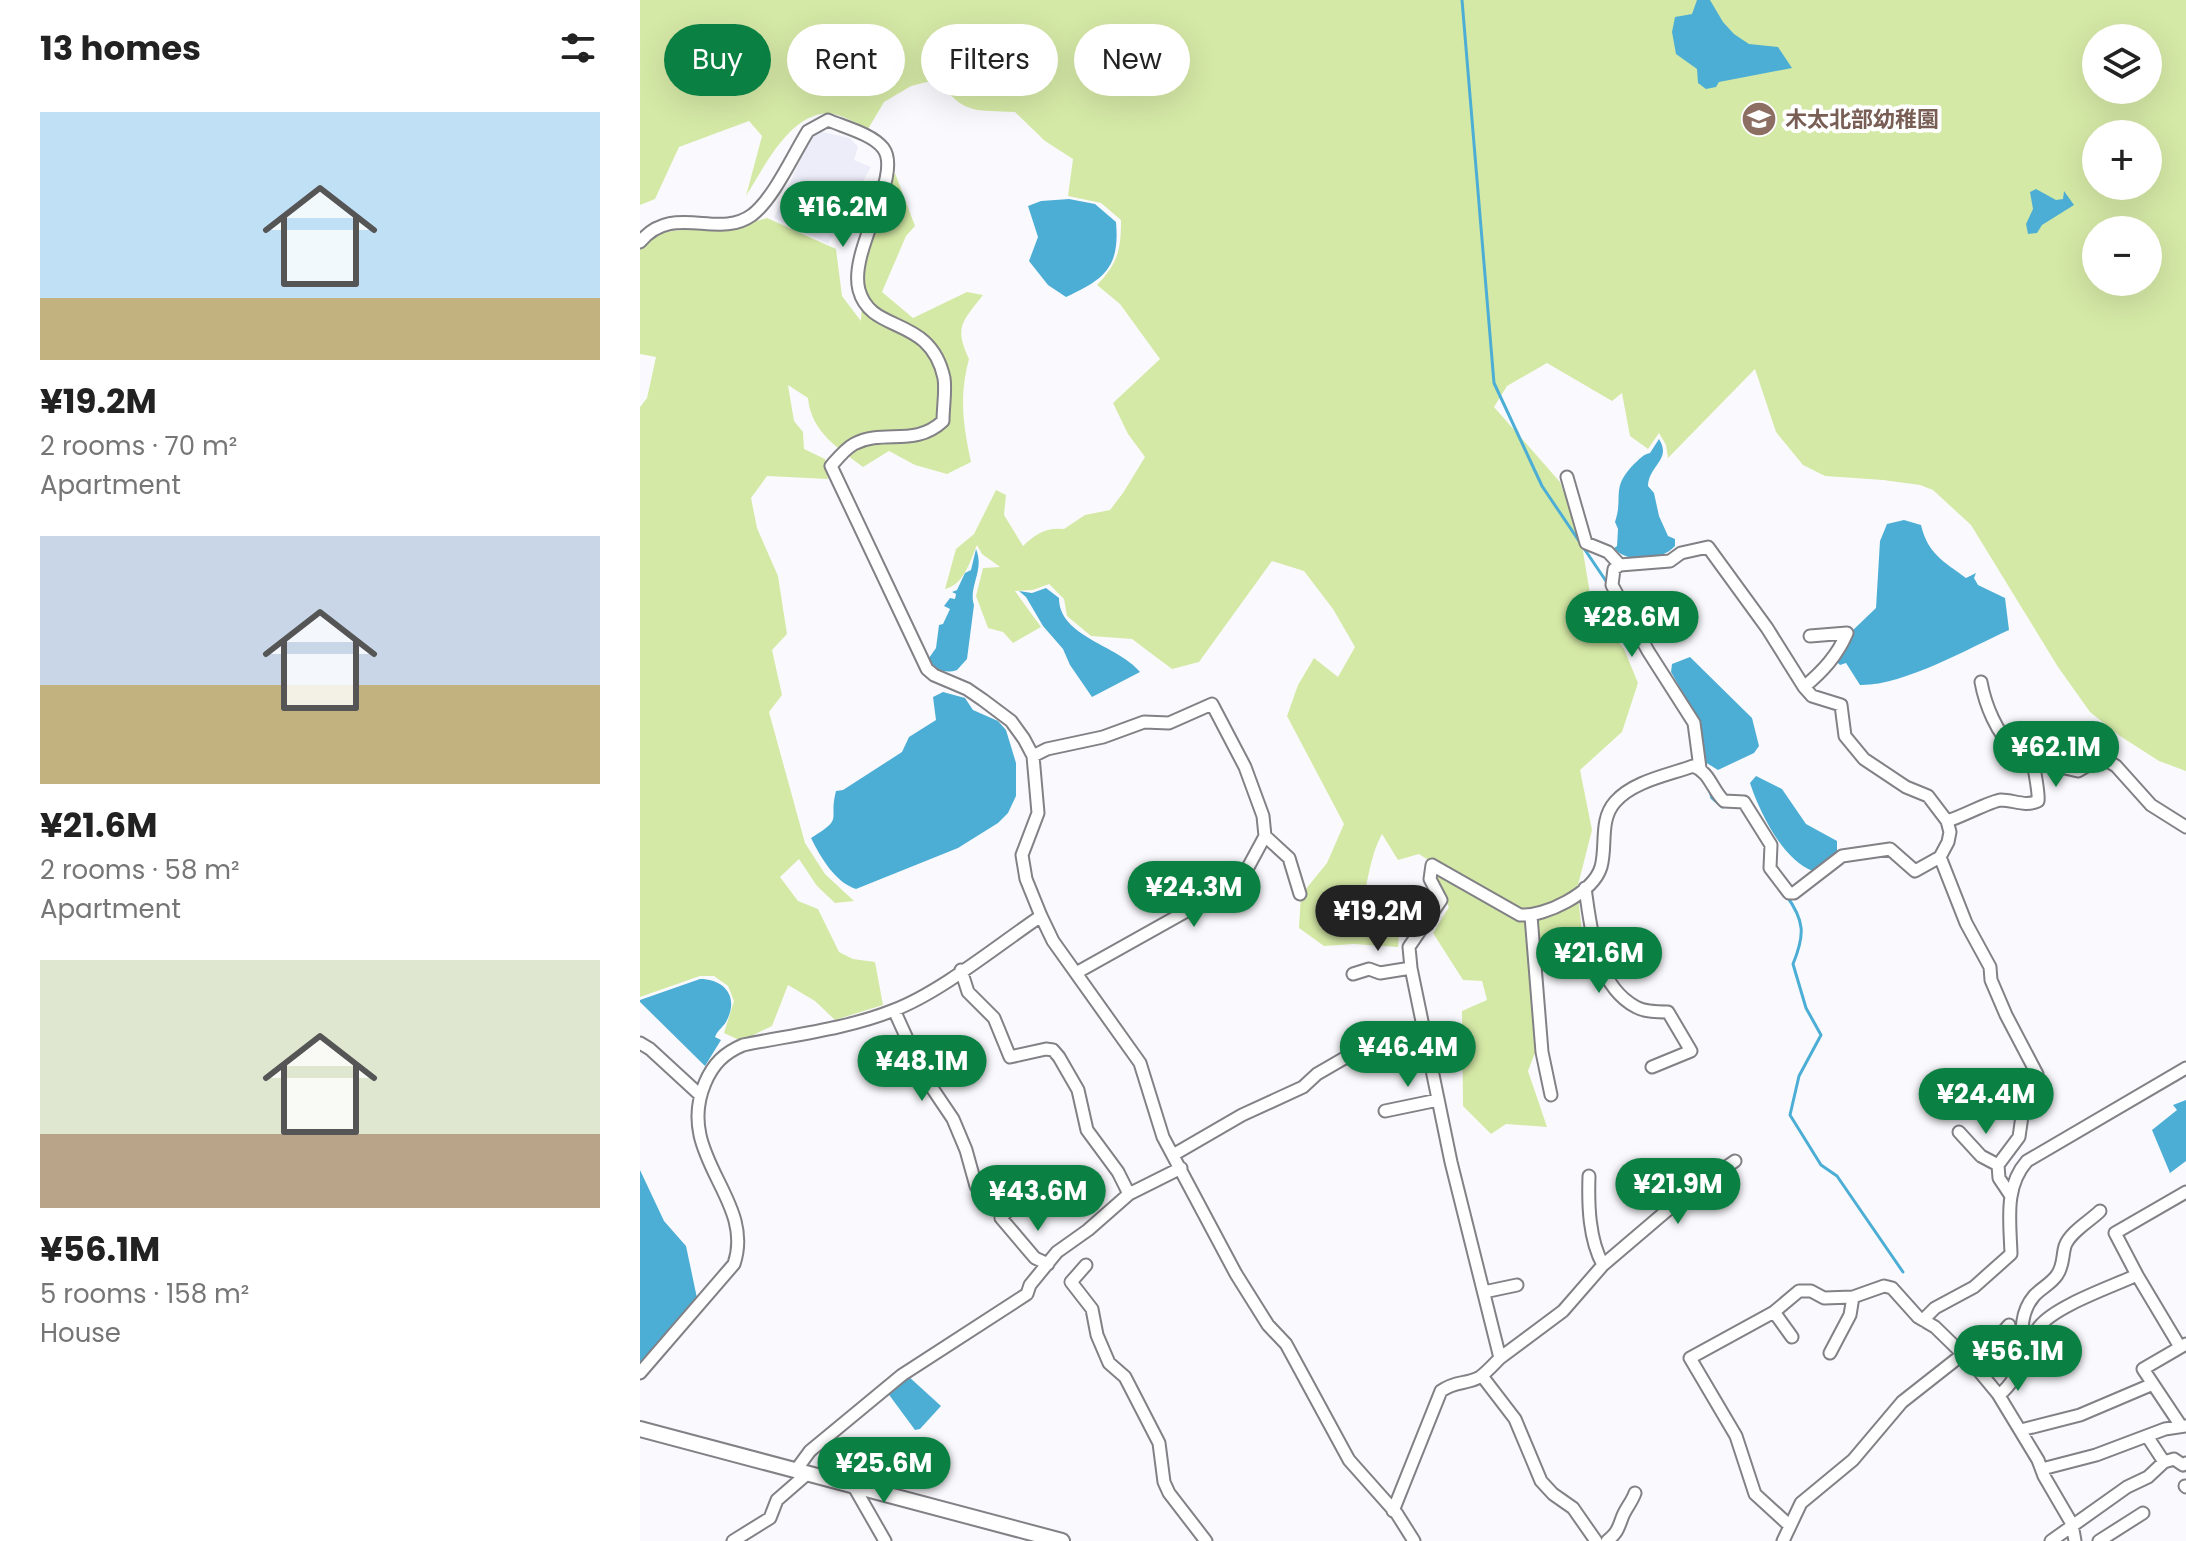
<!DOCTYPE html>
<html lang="en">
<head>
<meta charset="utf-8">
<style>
	:root { --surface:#fff; --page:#f6f6f6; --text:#222; --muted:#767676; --accent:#0b8043 }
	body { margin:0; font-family:Poppins,"Noto Sans JP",sans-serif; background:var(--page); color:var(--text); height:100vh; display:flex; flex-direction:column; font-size:30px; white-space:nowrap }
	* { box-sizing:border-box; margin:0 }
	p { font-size:26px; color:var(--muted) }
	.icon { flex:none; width:44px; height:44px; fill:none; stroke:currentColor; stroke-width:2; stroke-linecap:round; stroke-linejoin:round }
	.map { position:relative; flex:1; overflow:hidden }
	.details { display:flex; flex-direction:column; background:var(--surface); width:640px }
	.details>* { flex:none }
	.hud { position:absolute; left:24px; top:24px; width:760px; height:72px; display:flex; gap:16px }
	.fabs { position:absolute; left:1442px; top:24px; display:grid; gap:16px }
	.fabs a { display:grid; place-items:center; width:80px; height:80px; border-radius:50%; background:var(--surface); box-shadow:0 8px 32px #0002; font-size:40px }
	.price { position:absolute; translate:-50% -68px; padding:0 18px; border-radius:28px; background:var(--accent); color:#fff; font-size:26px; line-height:52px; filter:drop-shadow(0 2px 4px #0008) }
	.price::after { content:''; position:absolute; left:50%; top:48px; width:24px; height:18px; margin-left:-12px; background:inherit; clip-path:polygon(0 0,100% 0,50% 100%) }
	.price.active { background:#222; color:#fff }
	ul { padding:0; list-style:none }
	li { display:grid; align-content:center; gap:16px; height:424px; padding:0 40px }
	li span { display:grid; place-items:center; height:248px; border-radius:0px; color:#555 }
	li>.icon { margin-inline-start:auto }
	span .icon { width:144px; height:144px; fill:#fffc; stroke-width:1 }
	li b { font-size:34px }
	h2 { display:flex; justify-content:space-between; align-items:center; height:96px; padding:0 40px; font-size:34px }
	.chip { padding:0 28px; border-radius:36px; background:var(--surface); box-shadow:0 8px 32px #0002; font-size:28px; line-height:72px }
	.chip.active { background:var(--accent); color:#fff }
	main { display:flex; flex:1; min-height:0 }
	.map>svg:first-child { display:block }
</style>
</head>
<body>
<main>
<section class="details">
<h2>13 homes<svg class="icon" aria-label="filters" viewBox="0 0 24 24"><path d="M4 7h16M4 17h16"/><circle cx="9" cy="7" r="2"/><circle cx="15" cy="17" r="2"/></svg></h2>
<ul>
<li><span style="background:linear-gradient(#bfe0f5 75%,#c2b280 0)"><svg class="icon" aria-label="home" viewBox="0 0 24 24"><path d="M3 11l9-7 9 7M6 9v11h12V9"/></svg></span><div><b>¥19.2M</b><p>2 rooms · 70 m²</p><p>Apartment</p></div></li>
<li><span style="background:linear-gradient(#c9d6e8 60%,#c2b280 0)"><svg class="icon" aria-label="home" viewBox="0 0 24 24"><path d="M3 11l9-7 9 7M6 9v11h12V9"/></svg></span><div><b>¥21.6M</b><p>2 rooms · 58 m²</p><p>Apartment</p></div></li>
<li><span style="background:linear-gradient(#dfe7d0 70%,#b9a48a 0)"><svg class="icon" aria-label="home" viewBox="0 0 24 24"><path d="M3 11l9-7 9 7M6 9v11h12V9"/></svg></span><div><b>¥56.1M</b><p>5 rooms · 158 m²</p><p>House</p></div></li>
</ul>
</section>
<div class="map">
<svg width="1546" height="1541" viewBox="0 0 1546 1541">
	<rect width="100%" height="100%" fill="#fafafe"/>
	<path fill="#ededfa" d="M174,130l36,8 8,9 -4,13 17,7 -43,77 -54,-26z"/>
	<path fill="#d5e9a6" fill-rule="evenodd" d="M0,0h1546v771l-27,-10 -39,-25 -30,-24 -32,-45 -87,-142 -38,-35 -13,-5 -37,-5 -58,-4 -22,-11 -27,-33 -21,-63 -87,89 -2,-13 -7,-12 -11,16 -18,-13 -8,-43 -10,8 -65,-38 -40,23 -13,21 66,75 21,57 11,67 32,43 14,34 -16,49 -42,38 12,60 -15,59 9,76h-30l-25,11 7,69 -10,26 19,56 -41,-3 -15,10 -28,-28 -1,-95 25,-11 -5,-19 -19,-1 -30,-47 16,-26 -14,-26 -4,-19 -12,-8 -21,6 -16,-26c-14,26 -15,57 -23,86l40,14 -1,13 -44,-3 -30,2 -25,-18 2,-33 26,-32 17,-39 -57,-108 11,-31 16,-27 24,19 17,-30 -22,-38 -29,-38 -32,-10 -73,101 -27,7 -40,-30 -41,-3 -24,-20 -3,-17 -15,-15 -16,6 -18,1 26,36 -28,16 -10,-11 -15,-4 -12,-32 7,-28 17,-1 -18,-13 -5,-9c-7,16 -13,40 -32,44l11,-40 18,-15 22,-44 10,5 -2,20 19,31c12,-12 23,-19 41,-17l21,-14 25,-5 13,-17 22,-36 -17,-23 -15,-31 47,-44 -40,-55 -23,-19c21,-22 24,-35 24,-65l-20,-17 -33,-7 5,-37 -28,-18 -30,-29c-38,-2 -54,3 -76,-33l-28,7 -27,16 -16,27c-10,-5 -24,-13 -35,-15 -41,-6 -69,54 -87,82l16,-60 -13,-15 -70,26 -24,52 -15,6zM1456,38h52v52h-52zM1456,134h52v52h-52zM1456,230h52v52h-52z
		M255,173l20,53 -9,10 -24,56 31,26 54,-26 16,3c-21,27 -29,32 -14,64 -10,38 -6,65 2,103l-24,12 -32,-9 -26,-14 -26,16c-25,-19 -52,-35 -55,-69l-20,-13 6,36 9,11 1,17 21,10 3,20 -61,-3 -16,22 6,30 21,48 9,58 -15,16 10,45 -13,17 36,131 20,31 29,27 -19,2 -18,-17 -18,-27 -19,18 18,24 20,8 21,43 14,7 22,3 8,43 -48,15 -20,-19 -27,-16 -16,41 -31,15 -17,-8 10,-32 -6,-15 -14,-10h-14l-60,21v-590l7,-9 9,-41 -16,-3v-106c20,-27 62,-14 90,-19 13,-3 25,-8 37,-11l69,31 6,47 19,25 3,-54 8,-31z"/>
	<path fill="#4daed5" d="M1057,0h13l13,22 11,12 15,10 29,3 14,21 -73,14 -3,5 -10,2 -8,-6 -1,-14 -21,-15 -4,-22 3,-15 17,-3z
		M1396,189l20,11 7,-1 1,-8 10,14 -32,20 -5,8 -9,1 -2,-10 7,-15 -3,-17z
		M429,199l26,5 21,18c4,45 -11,57 -50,75l-18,-12 -19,-24 9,-24 -10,-31 13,-5z
		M1019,439c13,21 -10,26 -11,47l6,7 5,23 9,20 7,3v7c-13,15 -49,18 -61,2l3,-2 1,-17 -3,-7c9,-27 -5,-33 19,-58 6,-5 8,-9 16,-11z
		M1264,520l17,5c7,29 22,36 45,53l10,-5 -2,5 4,7 27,13 4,32c-40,18 -106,56 -149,55l-14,-22 -6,2 -4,-4 16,-30 24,-23 4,-67 7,-17z
		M336,549c9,22 -8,37 -2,56l-7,54 -10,11c-12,4 -23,0 -28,-12l7,-10 3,-23 4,-1 7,-15 -6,-3 6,-8 5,1 1,-5 -4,-2 5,-2 8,-17 6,-3z
		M406,588l13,10c0,39 59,47 81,74l-48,25 -22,-32 -7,-16 -20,-23 -17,-29 -7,-6 13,2z
		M1050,657l62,61 7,28 -5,7 -36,17 -13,-8 -6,-41 -28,-49 1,-8z
		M303,692l22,6 8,12 25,11 8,9 10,33v33l-8,17 -10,10 -40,25 -102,41c-21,-7 -35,-31 -45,-51 34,-21 17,-16 25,-47l7,-1 59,-38 7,-15 27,-17 -3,-23z
		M1116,776l26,13 24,35 31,17v11l-24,19c-30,-10 -54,-60 -63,-88z
		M60,979c24,0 39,17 27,41 -3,7 -9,9 -12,17l6,3 -16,26 -65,-64v-2z
		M1546,1100v61l-16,12 -18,-43 25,-20 -4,-5z
		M0,1170l24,51 22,25 11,52 -57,66z
		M268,1376l33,30 -21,23 -5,1 -28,-38z"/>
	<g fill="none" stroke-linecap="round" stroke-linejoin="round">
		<path stroke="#4daed5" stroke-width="3" d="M822,0l32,383 48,103 66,98
			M1069,788l3,10 10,9 5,-1
			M1146,895c19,26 19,40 7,69l13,44 15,27 -22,41 -9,39 31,50 16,11 66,96"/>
		<defs>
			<path id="minor" d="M0,242c33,-40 78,-2 112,-27 22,-17 41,-60 56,-84l20,-11c16,7 44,14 55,28 21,27 -35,102 -24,142 12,45 71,24 85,88 2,13 -1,29 -1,43 -29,27 -59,7 -89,23 -9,5 -16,14 -23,22l96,203 7,6 33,14 16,11 28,21 13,18 9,17 5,57 -16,42 4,24 15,37 12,25 87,122 23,74 73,137 32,51 18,19 63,116 48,54 17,27
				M980,565l-6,4 -2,16 36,66 46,72 6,45
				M1164,687c19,-16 33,-31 43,-54l-37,3
				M393,756l14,-7 56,-12 41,-15 25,1 43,-19 33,63 18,49 2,20 24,22 11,36
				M1395,765l12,-1 31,7 21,-12 7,1 10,6 35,39 35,22
				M1307,821c15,-4 43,-20 54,-21 13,0 24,7 37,1 1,-6 -4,-38 -7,-42 -4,-6 -11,-7 -16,-10 -18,-14 -30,-45 -34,-67
				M1300,857l26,66 24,44 1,13 15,35 31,59 -13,28 -5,35 -21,28 1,13 12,18
				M945,888c6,40 10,97 51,119 9,5 22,5 32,5l23,39 -39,16
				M891,916l11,136 9,43
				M321,970l7,22 26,26 16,39 36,-8 7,1 6,7 19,33 9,40 31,42 11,22
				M436,973l159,-89 10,-11 20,-37
				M713,974l16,-5 11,4 31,-5
				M254,1010l30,66 29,43 13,31 10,36
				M0,1043l10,6 50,46
				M745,1111l53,-11
				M1319,1132l22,24 17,9
				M533,1155l69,-40 61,-28 14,-13 38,-22
				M373,1205l-12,13 34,40 13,6
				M446,1265l-15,17 21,27 5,26 12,28 16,14 34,66 5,39 5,11 37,48
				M963,1265l81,-69 51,-35
				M1497,1275l43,72
				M844,1292l33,-7
				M1134,1312l25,-21h12l13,7 29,-1 31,-11 8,2 26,29 17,10 39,38 24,29 40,66 6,16 28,48 3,17
				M1283,1320l12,-12 39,-21 37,-33c-1,-33 -7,-67 16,-93l159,-93
				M1386,1348c-7,-16 -4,-38 8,-52 7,-8 17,-12 23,-21 7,-10 5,-19 8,-29 5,-14 25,-25 35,-35
				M1190,1353l20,-38 3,-18
				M860,1358l63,-47 40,-46c-14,-26 -15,-59 -14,-89
				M1334,1365l35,-40
				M0,1373l94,-109c22,-65 -60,-108 -29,-181 8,-19 19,-30 38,-38 49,-10 104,-16 151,-35 47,-18 104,-65 147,-94
				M842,1376l33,43 26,62 12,13 20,14 23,33
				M1359,1395c25,-20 21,-45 40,-68 16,-21 72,-40 98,-52l-22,-42 71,-41
				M1541,1426l-38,-57 43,-25
				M1381,1430l59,-15 73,-31
				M1507,1436l17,26
				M1402,1469l54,-14 69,-26 21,-3
				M156,1470l14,-19 92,-76 125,-81 3,-9 27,-33 31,-22 41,-36 52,-26
				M213,1485l32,56
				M1545,1486l1,1
				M753,1511l48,-120c16,-11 24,-6 39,-14 7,-5 14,-13 20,-19l-49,-196 -40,-194 -2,-21 32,-47 -11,-21 2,-14 88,50c25,2 73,-22 81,-48 6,-21 -2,-47 14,-65 18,-21 54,-27 78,-36 17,6 19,24 31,35l20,1 27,43 -1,23 19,25h5l48,-37 48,-7 25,22 25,-14 8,-15 2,-10 -3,-11 -19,-25 -22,-9 -42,-28 -19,-23 -4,-31 -29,-9 -8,-9 -37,-59 -59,-81 -27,6 -11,8 -50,4 -12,-13 -22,-9 -19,-66
				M1150,1526l-35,-32 -19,-58 -46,-78 84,-46 18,25
				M93,1541l37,-23 7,-18 31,-27
				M967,1541c10,-8 11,-12 15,-23 3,-9 10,-16 13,-25
				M1143,1541l18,-38 52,-43 49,-58 61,-48
				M1411,1541l76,-54 21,-10 16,-15 10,-3 9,6 3,-2
				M1459,1541l44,-28"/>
			<path id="major" d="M0,1429l422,112"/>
		</defs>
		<use href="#minor" stroke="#818186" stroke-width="15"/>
		<use href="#major" stroke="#818186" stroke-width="18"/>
		<use href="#minor" stroke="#fff" stroke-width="11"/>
		<use href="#major" stroke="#fff" stroke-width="14"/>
	</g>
	<defs>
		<symbol id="school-disc" viewBox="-11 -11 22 22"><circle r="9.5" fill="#8d6e63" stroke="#fff"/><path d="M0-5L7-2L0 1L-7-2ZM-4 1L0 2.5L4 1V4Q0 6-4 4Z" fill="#fff"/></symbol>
	</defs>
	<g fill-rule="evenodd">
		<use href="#school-disc" x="1099" y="99" width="40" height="40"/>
	</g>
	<g text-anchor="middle" stroke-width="8" stroke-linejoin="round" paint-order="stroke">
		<g font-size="22" font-weight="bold" fill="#785e54" stroke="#fff" text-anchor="start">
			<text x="1145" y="127">木太北部幼稚園</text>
		</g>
	</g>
</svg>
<div class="fabs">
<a><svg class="icon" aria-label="layers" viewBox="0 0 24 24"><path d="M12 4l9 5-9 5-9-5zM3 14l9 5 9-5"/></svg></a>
<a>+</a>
<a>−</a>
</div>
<b class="price" style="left:203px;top:249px">¥16.2M</b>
<b class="price" style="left:992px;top:659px">¥28.6M</b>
<b class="price" style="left:1416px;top:789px">¥62.1M</b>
<b class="price" style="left:554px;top:929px">¥24.3M</b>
<b class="price active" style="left:738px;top:953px">¥19.2M</b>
<b class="price" style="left:959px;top:995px">¥21.6M</b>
<b class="price" style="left:768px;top:1089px">¥46.4M</b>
<b class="price" style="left:282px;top:1103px">¥48.1M</b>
<b class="price" style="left:1346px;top:1136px">¥24.4M</b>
<b class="price" style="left:1038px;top:1226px">¥21.9M</b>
<b class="price" style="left:398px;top:1233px">¥43.6M</b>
<b class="price" style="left:1378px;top:1393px">¥56.1M</b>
<b class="price" style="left:244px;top:1505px">¥25.6M</b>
<div class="hud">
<a class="chip active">Buy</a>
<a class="chip">Rent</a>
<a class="chip">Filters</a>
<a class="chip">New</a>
</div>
</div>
</main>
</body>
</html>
